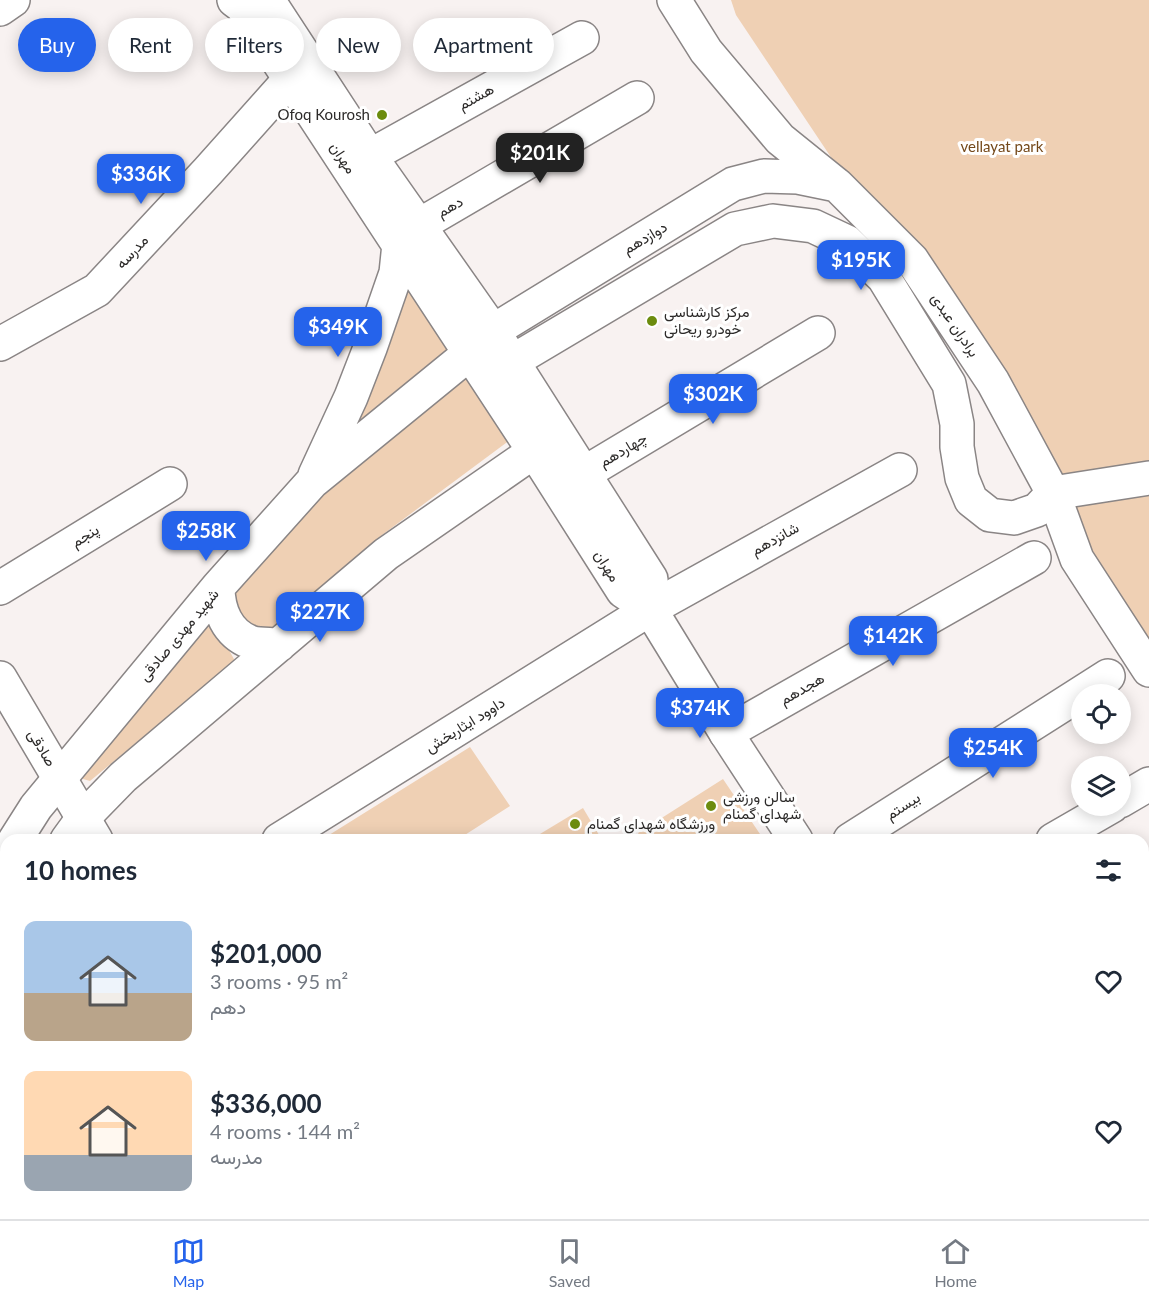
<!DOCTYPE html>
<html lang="en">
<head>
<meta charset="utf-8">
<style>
	:root { --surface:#fff; --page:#f6f6f7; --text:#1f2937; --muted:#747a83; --line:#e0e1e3; --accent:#2563eb }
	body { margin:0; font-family:Lato,Vazirmatn,sans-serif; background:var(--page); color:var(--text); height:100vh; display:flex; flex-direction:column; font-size:22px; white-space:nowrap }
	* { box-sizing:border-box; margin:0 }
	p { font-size:20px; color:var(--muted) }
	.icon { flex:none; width:33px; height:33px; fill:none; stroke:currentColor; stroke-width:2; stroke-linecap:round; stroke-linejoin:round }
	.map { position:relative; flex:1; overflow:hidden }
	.details { position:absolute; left:0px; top:834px; width:1149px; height:386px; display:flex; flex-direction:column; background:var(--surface); border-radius:18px 18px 0 0; box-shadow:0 3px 15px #0003 }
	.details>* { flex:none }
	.hud { position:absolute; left:18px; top:18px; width:600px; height:54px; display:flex; gap:12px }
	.buttons { position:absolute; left:1071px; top:684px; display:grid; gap:12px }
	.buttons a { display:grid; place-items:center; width:60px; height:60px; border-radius:50%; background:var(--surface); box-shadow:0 3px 15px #0003; font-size:30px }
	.price { position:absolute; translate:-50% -51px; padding:0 14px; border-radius:12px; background:var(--accent); color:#fff; font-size:20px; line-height:39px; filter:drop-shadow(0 2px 3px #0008) }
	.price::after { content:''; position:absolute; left:50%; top:36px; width:18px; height:14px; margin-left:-9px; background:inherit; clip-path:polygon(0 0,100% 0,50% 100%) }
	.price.active { background:#222; color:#fff }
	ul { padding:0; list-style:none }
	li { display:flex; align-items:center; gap:18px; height:150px; padding:0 24px }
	li span { display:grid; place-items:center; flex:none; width:168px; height:120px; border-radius:12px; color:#555 }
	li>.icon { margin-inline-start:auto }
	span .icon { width:72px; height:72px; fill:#fffc; stroke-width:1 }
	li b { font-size:26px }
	h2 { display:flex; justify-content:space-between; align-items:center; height:72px; padding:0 24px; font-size:26px }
	.pill { padding:0 21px; border-radius:27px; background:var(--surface); box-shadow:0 3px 15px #0003; font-size:21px; line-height:54px }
	.pill.active { background:var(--accent); color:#fff }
	.dock { display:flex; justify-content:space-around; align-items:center; height:84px; border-top:2px solid var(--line); background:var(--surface); font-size:16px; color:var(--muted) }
	.dock a { display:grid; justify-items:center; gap:3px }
	.dock .active { color:var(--accent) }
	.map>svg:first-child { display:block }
</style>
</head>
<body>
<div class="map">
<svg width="1149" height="1219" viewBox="0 0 1149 1219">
	<rect width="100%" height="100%" fill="#f8f2f1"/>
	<path fill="#efd0b4" d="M731,0h418v638l-244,-370 -169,-253z
		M410,284l46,67 -106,76z
		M466,372l44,68 -132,98 -86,77 -23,17 -19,-4 -12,-18 -6,-21 72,-82z
		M210,626l13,13 12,22 -145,120 -7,-2 -3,-6 123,-146z
		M470,747l40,59 -53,34h-136z
		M723,779l41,61h-122l-4,-7z
		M583,808l19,32h-72z
		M6,880v61l-6,14v-64z"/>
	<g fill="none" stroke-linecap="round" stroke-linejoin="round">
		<defs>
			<path id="minor" d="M370,156l212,-118
				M418,226l219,-128
				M0,344l97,-54 111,-119 83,-93
				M583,474l235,-141
				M1053,493l96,-15
				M0,588l170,-104
				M0,678l96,162
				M726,733l308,-175
				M1120,801l29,-17
				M279,840l371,-231 250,-139
				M850,840l258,-164
				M1053,840l59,-34
				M1143,978l6,-3
				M1143,1011l6,6
				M307,1214l3,5
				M567,1219l9,-5
				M844,1219l9,-5"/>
			<path id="major" d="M234,0l8,6 292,445 89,140 27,18 76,124 70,107
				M268,0l102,156 123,175 158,248 -1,30
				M674,0l32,51 74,88 57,46 75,75 81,122 60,111 24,66 72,111
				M513,361l222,-132 38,-8 40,5 34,16 37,36 65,106 8,40v23l5,31 9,22 19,15 24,3 23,-8 16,-17
				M315,475l36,-78 19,-49 26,-75 3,-29
				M218,587c0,23 9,46 32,55 8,3 20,2 29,3
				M15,840l21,-33 182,-220 94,-105 158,-129 23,-22 240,-147 31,-8 34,1 39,8
				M67,840l16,-22 40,-41 263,-223 166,-115
				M0,866l6,-11
				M0,988l6,-14
				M1027,1214l4,5"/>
			<path id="highway" d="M0,9l13,-9"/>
		</defs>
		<use href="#minor" stroke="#8a8585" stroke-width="36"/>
		<use href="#major" stroke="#8a8585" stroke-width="36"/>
		<use href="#highway" stroke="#8a8585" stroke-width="36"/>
		<use href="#minor" stroke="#fff" stroke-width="33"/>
		<use href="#major" stroke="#fff" stroke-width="33"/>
		<use href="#highway" stroke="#fff" stroke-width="33"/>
	</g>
	<g fill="#6c8c0e" stroke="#fff" stroke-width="2">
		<circle cx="382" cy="115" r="6"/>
		<circle cx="652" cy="321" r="6"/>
		<circle cx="711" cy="806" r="6"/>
		<circle cx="575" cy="824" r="6"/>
	</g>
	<g text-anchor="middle" stroke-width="6" stroke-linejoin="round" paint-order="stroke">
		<g font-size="15" fill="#2c2a29" stroke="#fff">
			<text transform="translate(476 97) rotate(-29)" y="5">هشتم</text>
			<text transform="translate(343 158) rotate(57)" y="5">مهران</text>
			<text transform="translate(450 207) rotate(-30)" y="5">دهم</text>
			<text transform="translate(645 238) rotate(-31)" y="5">دوازدهم</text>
			<text transform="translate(132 252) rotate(-47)" y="5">مدرسه</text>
			<text transform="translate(955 325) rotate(56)" y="5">برادران عبدی</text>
			<text transform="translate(623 450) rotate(-31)" y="5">چهاردهم</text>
			<text transform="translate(85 536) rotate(-32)" y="5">پنجم</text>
			<text transform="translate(775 539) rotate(-29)" y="5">شانزدهم</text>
			<text transform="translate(607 566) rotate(58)" y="5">مهران</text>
			<text transform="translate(179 635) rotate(-50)" y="5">شهید مهدی صادقی</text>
			<text transform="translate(802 689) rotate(-30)" y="5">هجدهم</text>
			<text transform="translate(465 725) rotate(-32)" y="5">داوود ایثاربخش</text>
			<text transform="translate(42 748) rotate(59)" y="5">صادقی</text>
			<text transform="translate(903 806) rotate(-33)" y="5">بیستم</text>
		</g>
		<g font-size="15" fill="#2c2a29" stroke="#fff" text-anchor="start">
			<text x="370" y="120" text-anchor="end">Ofoq Kourosh</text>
			<text x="664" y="317">مرکز کارشناسی<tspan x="664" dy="17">خودرو ریحانی</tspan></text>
			<text x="723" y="802">سالن ورزشی<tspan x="723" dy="17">شهدای گمنام</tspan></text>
			<text x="587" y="829">ورزشگاه شهدای گمنام</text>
		</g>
		<g font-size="15" fill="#744819" stroke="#fff">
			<text x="1002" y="152">vellayat park</text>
		</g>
	</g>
</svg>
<div class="buttons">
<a><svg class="icon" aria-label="locate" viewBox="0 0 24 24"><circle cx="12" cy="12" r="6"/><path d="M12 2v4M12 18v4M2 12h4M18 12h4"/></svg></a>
<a><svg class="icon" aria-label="layers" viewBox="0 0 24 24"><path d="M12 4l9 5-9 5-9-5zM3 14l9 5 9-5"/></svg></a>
</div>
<b class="price active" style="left:540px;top:184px">$201K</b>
<b class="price" style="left:141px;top:205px">$336K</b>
<b class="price" style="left:861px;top:291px">$195K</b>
<b class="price" style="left:338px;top:358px">$349K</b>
<b class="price" style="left:713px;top:425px">$302K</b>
<b class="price" style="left:206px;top:562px">$258K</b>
<b class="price" style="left:320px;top:643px">$227K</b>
<b class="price" style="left:893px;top:667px">$142K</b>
<b class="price" style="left:700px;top:739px">$374K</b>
<b class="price" style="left:993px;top:779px">$254K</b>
<div class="hud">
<a class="pill active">Buy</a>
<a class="pill">Rent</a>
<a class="pill">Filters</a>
<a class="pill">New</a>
<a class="pill">Apartment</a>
</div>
<section class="details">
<h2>10 homes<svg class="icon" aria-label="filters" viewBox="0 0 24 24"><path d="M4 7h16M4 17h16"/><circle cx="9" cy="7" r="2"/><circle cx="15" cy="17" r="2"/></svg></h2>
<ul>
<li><span style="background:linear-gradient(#a9c7e8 60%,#b9a48a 0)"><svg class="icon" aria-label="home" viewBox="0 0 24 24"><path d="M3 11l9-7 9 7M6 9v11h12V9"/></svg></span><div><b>$201,000</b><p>3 rooms · 95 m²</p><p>دهم</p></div><svg class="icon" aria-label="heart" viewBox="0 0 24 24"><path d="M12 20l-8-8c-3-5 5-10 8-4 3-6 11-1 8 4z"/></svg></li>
<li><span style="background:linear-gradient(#ffd9b3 70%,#9aa5b1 0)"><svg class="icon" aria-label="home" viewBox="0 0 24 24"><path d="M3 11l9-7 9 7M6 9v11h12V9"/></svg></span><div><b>$336,000</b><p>4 rooms · 144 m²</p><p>مدرسه</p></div><svg class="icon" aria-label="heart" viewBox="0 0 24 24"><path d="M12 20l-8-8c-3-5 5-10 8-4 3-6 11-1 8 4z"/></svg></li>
</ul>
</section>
</div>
<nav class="dock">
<a class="active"><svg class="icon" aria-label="map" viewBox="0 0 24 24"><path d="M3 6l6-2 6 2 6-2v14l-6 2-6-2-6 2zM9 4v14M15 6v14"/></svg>Map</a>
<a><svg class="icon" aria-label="saved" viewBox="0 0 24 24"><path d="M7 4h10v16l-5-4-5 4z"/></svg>Saved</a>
<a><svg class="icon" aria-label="home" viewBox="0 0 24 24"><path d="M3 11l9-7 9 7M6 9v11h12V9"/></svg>Home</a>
</nav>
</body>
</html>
